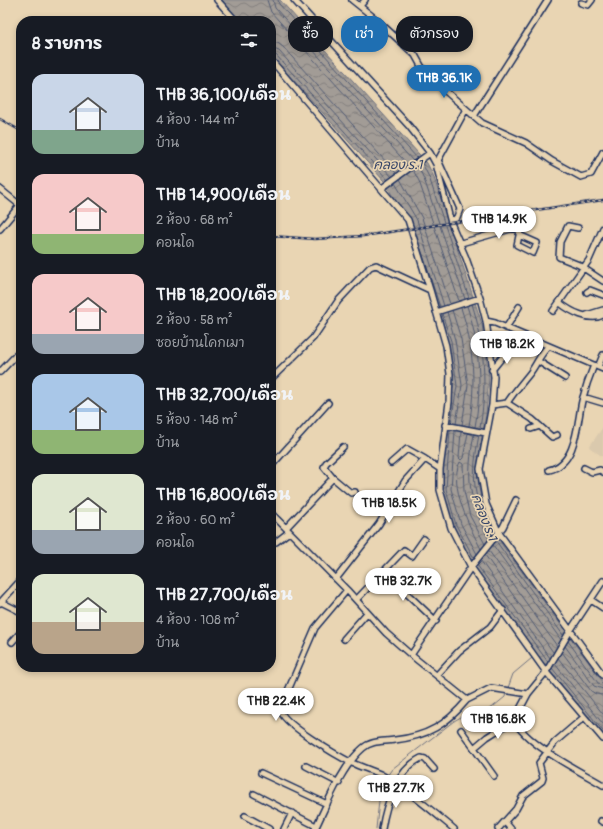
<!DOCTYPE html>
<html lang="th">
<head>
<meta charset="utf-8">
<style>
	:root { --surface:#171b24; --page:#242831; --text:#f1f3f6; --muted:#9ea1a6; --accent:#1f6fb2 }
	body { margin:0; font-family:Pangolin,"Playpen Sans Thai",sans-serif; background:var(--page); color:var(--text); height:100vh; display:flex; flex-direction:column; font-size:15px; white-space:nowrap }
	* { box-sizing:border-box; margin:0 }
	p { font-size:13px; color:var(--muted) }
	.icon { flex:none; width:22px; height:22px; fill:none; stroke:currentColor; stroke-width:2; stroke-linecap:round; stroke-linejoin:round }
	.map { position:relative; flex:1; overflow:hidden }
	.details { position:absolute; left:16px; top:16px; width:260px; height:656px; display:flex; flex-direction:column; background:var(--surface); border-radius:16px; box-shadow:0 2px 6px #0003 }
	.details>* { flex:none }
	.top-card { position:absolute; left:288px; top:16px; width:255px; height:36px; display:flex; gap:8px }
	.price { position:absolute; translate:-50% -34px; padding:0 9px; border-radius:14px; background:#fff; color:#222; font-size:13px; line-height:26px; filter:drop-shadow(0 1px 2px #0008) }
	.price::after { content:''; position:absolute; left:50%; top:24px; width:12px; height:9px; margin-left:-6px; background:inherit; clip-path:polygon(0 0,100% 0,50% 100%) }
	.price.selected { background:var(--accent); color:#fff }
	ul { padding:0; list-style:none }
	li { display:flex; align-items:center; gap:12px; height:100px; padding:0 16px }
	li span { display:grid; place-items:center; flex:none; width:112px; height:80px; border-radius:12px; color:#555 }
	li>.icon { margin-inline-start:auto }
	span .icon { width:48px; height:48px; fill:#fffc; stroke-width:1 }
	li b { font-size:17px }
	h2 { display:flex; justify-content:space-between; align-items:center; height:48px; padding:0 16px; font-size:17px }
	.tag { padding:0 14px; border-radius:16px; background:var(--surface); box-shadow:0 2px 6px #0003; font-size:14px; line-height:36px }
	.tag.selected { background:var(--accent); color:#fff }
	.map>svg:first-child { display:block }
</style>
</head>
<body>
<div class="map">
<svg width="603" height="829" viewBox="0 0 603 829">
	<defs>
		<pattern id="water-waves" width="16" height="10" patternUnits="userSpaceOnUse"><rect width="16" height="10" fill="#a29c96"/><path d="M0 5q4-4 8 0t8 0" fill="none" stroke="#83807e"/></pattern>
	</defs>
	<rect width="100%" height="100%" fill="#e9d5b3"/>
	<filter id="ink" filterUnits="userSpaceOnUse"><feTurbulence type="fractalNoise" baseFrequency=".025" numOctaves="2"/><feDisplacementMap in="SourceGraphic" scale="8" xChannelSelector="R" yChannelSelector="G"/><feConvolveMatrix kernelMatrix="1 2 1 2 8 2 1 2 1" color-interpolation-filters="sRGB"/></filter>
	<g filter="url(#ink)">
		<path fill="#dac9ad" d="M603,427v30l-14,-10z"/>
		<path fill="url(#water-waves)" stroke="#6c7080" d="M222,0h58l147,163 6,12 49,149 7,53 -3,38 -8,47 1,26 5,24 19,34 100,136v55l-66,-82 -62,-86 -22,-42 -11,-37 4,-62 7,-42 -6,-44 -39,-119 -24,-42 -113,-126v-34h-31z"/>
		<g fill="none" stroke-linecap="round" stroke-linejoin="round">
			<path stroke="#515b74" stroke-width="1" d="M267,0l4,12 137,153
				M273,0l2,8 138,153
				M278,0l1,4 138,154
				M271,42l7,1 5,4 113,126
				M271,48l8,3 113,126
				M271,53l5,2 112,125
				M422,163l7,14 40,121
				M418,166l6,13 41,120
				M413,170l6,11 40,120
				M400,179l22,39 28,86
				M395,183l22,37 27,86
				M421,249l19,58
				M472,304c13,40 15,83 8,124
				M467,306c13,39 15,81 8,121
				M461,308c13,38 15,78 8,118
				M452,310l9,29 7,46 -6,40
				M447,312l8,28 7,45 -6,39
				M442,314l9,27 6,45 -6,37
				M450,430l-4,59 10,36 18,33
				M455,431l-4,58 10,35 16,30
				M461,432l-2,26 2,2 2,-2 5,-25
				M474,434c-8,44 -6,66 15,105
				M479,435c-8,41 -7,63 13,100
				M496,541l67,94
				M493,545l68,95
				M481,549c-11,-21 -33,-65 -21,-87l3,2 1,27 6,25 15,28
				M489,551l68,95
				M485,555l68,97
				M481,561l69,97
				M477,565l71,97
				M568,641l30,42 5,1
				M565,646l29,40 9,3
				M562,652l29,39 5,3 7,1
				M558,658l45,56
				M555,664l48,60
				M552,668l51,63"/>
			<path stroke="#6c7080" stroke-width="1" d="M508,688l5,-14 19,-16
				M387,776l5,-7 62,-48 12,-7 23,-4 16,-13 1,-4
				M376,829l3,-28 6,-22"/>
			<defs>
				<path id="minor" d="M217,0l19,21
					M294,0l115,126 21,27 6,11 15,59 15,35 14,40 6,23 8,56 -2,28 -12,64 6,35 13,29 104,142
					M352,0l25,20 38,35 10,18 41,36 -30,55
					M581,3l7,2 4,-5
					M360,6l5,-6
					M271,60l137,160 22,70
					M466,109l16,14 44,20 26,18 29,16 10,-3 12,-22
					M474,116l74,-116
					M438,160l22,49 -3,8 -6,6
					M382,188l48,-35
					M0,189l21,17
					M578,228l-10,-2 -8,16 -1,15 20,8 24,16
					M0,229l20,-24
					M461,243l53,-15 6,3 -3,14 16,8 4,-10 -18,-8
					M587,292l3,-2 13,5
					M560,303c10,8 30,19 43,12
					M553,311l36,-51 14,-32
					M436,312l44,-14
					M587,315l16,-5
					M486,321l9,2 108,46
					M506,328l13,-21
					M538,361l27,17
					M598,367l5,-12
					M492,370l17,-21
					M0,372l21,-22
					M271,379l42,-41 25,-37 32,-34 6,-2 54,25 16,56 4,28 -1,28 -9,67v21l11,38 20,39 75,105 57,67
					M583,397l20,6
					M507,403l25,16 20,18 5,-2
					M492,405l15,-2c7,-11 15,-20 23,-30 7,-9 10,-19 18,-26
					M445,425l41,8
					M531,429l9,-3
					M343,447l-17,16 -2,4 9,11 18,15 4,-1
					M391,463l16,-14 18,10
					M271,466l57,-63
					M584,468l8,4 8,-2 3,2
					M549,470c28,-6 28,-47 33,-69 3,-12 7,-24 12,-36
					M271,513l76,77 39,43 25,22 56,45 24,-12 37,6 18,-22 24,-41 33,-50
					M286,528l47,-50
					M271,542h5l13,-10
					M383,571l53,50
					M336,579l43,-55 26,-43 20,-22 15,10
					M347,590l-32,38 -35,81c1,14 58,47 72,54 9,4 19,7 28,11 27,15 51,36 74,55
					M356,600l48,-50 8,6 12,-17
					M591,600l12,8
					M1,602l20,10
					M0,603l21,-23
					M344,639l23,-26
					M12,642l9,-10
					M411,655l60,-88 32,-40 13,-27
					M437,675l22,-24 31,-24 13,-17
					M528,694l-14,26c14,26 64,50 89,65
					M461,730l33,46
					M474,748l13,-11 27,-17
					M306,766l33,17
					M261,773l66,31
					M254,794l62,32
					M245,816l24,13
					M601,821l2,1
					M505,822l6,7
					M284,829l8,-16
					M315,829c12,-25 27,-63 48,-81 9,-8 21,-6 32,-8 33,-4 51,-15 72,-40
					M382,829c4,-25 15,-59 39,-71l4,1 9,10
					M498,829l18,-20 7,-13 19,-15 1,-3 -4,-15 16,-21 28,-24"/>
			</defs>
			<use href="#minor" stroke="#1b2f5e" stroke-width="8"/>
			<use href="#minor" stroke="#e9d5b3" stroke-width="5"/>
			<defs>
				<path id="rail" d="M0,119l21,12
					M271,236l44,3 48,-3 240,-36"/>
			</defs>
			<use href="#rail" stroke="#1b2f5e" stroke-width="2.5"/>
			<use href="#rail" stroke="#e9d5b3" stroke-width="1" stroke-dasharray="3" stroke-linecap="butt"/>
		</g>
	</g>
	<g text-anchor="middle" stroke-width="3.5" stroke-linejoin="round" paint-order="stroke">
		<g font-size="13" font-style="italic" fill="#364569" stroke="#e9d5b3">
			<text x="398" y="169">คลอง ร.1</text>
			<text transform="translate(485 517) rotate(69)" y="5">คลอง ร.1</text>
		</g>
	</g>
</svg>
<b class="price selected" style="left:444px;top:99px">THB 36.1K</b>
<b class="price" style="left:499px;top:240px">THB 14.9K</b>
<b class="price" style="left:507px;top:365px">THB 18.2K</b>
<b class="price" style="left:389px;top:524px">THB 18.5K</b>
<b class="price" style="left:403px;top:602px">THB 32.7K</b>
<b class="price" style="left:276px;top:722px">THB 22.4K</b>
<b class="price" style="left:498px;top:740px">THB 16.8K</b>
<b class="price" style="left:396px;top:809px">THB 27.7K</b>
<div class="top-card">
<a class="tag">ซื้อ</a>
<a class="tag selected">เช่า</a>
<a class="tag">ตัวกรอง</a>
</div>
<section class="details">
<h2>8 รายการ<svg class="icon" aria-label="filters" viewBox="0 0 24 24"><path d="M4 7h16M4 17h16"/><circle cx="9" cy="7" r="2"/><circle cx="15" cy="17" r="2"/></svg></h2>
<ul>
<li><span style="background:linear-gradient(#c9d6e8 70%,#7fa58c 0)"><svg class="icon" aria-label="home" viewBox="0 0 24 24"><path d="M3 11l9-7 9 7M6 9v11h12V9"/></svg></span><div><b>THB 36,100/เดือน</b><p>4 ห้อง · 144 m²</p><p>บ้าน</p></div></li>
<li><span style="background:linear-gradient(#f6c9c9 75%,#8fb573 0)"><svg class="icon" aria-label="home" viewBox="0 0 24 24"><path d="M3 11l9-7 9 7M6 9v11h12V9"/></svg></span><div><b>THB 14,900/เดือน</b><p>2 ห้อง · 68 m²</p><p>คอนโด</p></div></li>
<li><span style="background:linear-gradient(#f6c9c9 75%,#9aa5b1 0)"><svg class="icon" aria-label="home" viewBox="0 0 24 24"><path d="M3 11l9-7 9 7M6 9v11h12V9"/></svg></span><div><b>THB 18,200/เดือน</b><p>2 ห้อง · 58 m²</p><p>ซอยบ้านโคกเมา</p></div></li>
<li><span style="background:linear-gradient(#a9c7e8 70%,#8fb573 0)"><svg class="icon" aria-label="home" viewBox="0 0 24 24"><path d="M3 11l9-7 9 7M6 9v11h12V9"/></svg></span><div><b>THB 32,700/เดือน</b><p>5 ห้อง · 148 m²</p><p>บ้าน</p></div></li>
<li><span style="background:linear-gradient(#dfe7d0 70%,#9aa5b1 0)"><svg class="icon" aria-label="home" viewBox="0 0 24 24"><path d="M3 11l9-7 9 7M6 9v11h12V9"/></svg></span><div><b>THB 16,800/เดือน</b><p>2 ห้อง · 60 m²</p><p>คอนโด</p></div></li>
<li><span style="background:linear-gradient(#dfe7d0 60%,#b9a48a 0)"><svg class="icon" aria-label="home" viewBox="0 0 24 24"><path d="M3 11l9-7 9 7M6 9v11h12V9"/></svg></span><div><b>THB 27,700/เดือน</b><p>4 ห้อง · 108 m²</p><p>บ้าน</p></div></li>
</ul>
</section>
</div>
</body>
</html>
